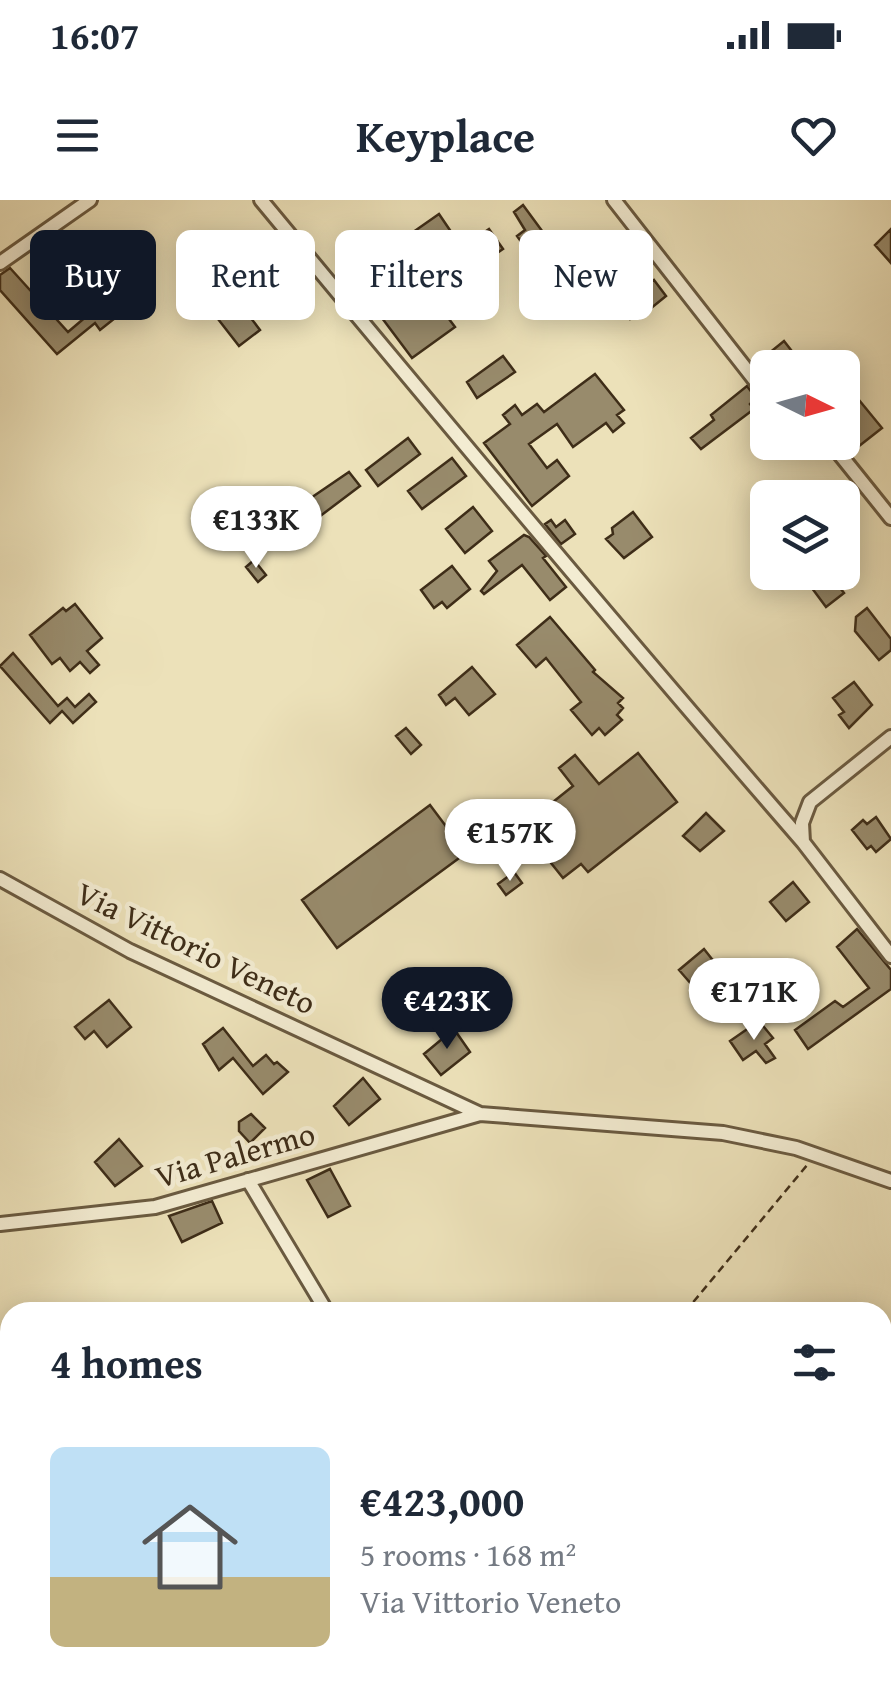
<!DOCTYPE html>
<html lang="en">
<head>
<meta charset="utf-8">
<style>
	:root { --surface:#fff; --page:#f6f6f7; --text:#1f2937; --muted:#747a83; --accent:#111827 }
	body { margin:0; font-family:"Gentium Book Plus",serif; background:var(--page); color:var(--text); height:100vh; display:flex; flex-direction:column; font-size:38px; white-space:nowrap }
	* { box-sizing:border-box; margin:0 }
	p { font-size:32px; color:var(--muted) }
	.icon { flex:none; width:55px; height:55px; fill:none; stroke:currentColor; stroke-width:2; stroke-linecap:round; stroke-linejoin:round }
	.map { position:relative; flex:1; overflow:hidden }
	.sheet { position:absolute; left:0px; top:1102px; width:892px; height:392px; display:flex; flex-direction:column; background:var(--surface); border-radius:30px 30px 0 0; box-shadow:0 5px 25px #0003 }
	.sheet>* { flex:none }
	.top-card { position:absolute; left:30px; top:30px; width:832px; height:90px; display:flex; gap:20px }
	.needle { width:65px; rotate:95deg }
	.buttons { position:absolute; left:750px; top:150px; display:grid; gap:20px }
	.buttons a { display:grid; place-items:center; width:110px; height:110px; border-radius:15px; background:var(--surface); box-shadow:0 5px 25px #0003; font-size:50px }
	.price { position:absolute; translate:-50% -85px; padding:0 22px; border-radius:35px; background:#fff; color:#222; font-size:32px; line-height:65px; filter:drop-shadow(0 2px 5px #0008) }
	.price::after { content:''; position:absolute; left:50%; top:60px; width:30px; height:22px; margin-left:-15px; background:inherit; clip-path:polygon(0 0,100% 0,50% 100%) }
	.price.current { background:var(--accent); color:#fff }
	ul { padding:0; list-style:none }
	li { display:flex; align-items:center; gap:30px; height:250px; padding:0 50px }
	li span { display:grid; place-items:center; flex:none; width:280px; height:200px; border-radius:15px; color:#555 }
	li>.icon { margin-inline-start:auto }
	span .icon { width:120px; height:120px; fill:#fffc; stroke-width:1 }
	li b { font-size:42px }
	h2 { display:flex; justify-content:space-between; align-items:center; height:120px; padding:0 50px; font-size:42px }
	.pill { padding:0 35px; border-radius:15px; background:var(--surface); box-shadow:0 5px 25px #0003; font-size:35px; line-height:90px }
	.pill.current { background:var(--accent); color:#fff }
	.status { display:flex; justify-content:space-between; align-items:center; height:70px; padding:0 50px; background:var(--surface); direction:ltr }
	.status svg { height:28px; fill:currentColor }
	header { display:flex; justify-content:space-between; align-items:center; height:130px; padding:0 50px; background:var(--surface); font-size:45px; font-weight:800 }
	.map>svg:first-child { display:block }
</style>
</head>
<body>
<div class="status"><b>16:07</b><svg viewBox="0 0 49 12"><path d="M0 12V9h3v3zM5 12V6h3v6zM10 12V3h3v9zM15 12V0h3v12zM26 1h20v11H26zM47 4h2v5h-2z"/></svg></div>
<header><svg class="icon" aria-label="menu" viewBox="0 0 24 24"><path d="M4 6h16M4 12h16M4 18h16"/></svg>Keyplace<svg class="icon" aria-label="heart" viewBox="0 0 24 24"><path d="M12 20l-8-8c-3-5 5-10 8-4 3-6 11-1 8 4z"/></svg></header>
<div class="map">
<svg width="891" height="1494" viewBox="0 0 891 1494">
	<rect width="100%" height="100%" fill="#ece1b9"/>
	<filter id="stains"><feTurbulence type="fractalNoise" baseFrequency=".002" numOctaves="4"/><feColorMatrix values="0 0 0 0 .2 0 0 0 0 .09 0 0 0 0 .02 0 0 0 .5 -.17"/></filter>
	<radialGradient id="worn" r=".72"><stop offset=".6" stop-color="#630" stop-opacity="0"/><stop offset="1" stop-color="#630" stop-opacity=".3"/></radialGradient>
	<path fill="#988b6c" stroke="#3e2d18" stroke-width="2.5" d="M523,5l36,49 -19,14 -23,-32 8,-6 -11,-18z
		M439,14l23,34 27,-19 14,20 -42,29 5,6 -29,19 18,24 -43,31 -36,-48 44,-32 -24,-34z
		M891,29v34l-16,-18z
		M10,68l58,64 20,-17 -15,-18 17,-14 5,6 18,-16 18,21 -21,18 5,6 -15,12 -5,-7 -38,31 -57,-64v-15z
		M654,80l12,16 -27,22 -4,-3 -5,4 -8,-9 4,-4 -5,-5z
		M232,93l28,37 -21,16 -28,-36z
		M784,141l21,27h-35l-7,-10z
		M503,156l12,16 -38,26 -10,-16z
		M595,174l29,36 -7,5 7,8 -11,9 -7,-9 -33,24 -16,-23 -28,20 18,24 10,-8 12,16 -37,30 -48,-63 26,-19 -7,-9 12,-10 7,10 15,-11 7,8z
		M747,186l9,12 -6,6 4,5 -53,40 -10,-11 23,-18 -3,-5z
		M859,200l23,28 -28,22 -12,-15v-22z
		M408,238l12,16 -42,32 -12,-16z
		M452,258l14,18 -44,33 -14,-18z
		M349,272l11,14 -49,37 -12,-17z
		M473,307l19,24 -27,22 -19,-24z
		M633,312l19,25 -28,21 -18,-19 7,-5 -1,-6z
		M551,320l5,7 9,-7 10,14 -14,10 -16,-20z
		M524,335l5,2 17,19 -3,2 23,29 -16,13 -28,-35 -38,29 -3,-3 16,-20 -8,-10z
		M254,360l12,15 -8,7 -12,-15z
		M452,366l18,23 -23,19 -5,-6 -8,6 -13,-18z
		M800,372h28l16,21 -18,14z
		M75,404l27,34 -15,13 12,14 -9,8 -10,-11 -10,9 -10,-13 -8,6 -22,-29 33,-27 3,3z
		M867,408l24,31v11l-12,10 -24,-29 1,-14z
		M550,417l45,53 -2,2 30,26 -5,5 5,5 -6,7 5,5 -17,15 -6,-7 -7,7 -21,-25 10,-8 -35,-44 -10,9 -19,-22z
		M13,453l45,53 9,-8 8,9 14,-13 7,8 -23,21 -11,-12 -12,12 -50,-57z
		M472,467l23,27 -26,21 -14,-17 -9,7 -7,-10z
		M854,482l18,23 -23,23 -10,-13 5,-3 -11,-14z
		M406,528l15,17 -10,9 -15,-18z
		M638,553l39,49 -89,70 -7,-8 -18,14 -20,-25 -4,3 -21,-26 55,-44 -14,-18 16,-13 24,29z
		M430,605l36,48 -129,95 -35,-48z
		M706,613l18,18 -24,20 -17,-15z
		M876,617l15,22 -15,13 -5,-6 -4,3 -15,-19 11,-10 4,4z
		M514,672l8,11 -16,12 -8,-11z
		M793,682l16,20 -23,19 -16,-19z
		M857,729l34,41v19l-83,60 -13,-19 40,-29 8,6 26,-19 -32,-41z
		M704,749l19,24 -24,20 -20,-23z
		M446,794l13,17 -13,11 -14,-18z
		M109,800l22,27 -24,20 -13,-16 -9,8 -10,-12z
		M759,821l14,17 -8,6 10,14 -9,5 -10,-12 -13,9 -13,-19z
		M223,828l30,38 13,-11 8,9 3,-2 11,10 -25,22 -30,-36 -14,12 -16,-26z
		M454,829l16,23 -29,23 -17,-21z
		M363,878l17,21 -31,26 -15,-19z
		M251,914l14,14 -15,15 -11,-12v-9z
		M119,939l23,27 -27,20 -20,-24z
		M330,969l20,37 -22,11 -21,-37z
		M212,1001l10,22 -40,19 -13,-26z"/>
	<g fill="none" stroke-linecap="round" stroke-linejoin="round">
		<defs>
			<path id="street" d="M261,0c179,216 358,430 542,642
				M614,0l154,197
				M0,63l90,-63
				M830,242l61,76
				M891,537l-81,65 -8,21 1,19 88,114
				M0,679l130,72 350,163 243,19 73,15 95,33
				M248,980l79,132
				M0,1024l155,-17 325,-93"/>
		</defs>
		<use href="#street" stroke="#6a5a40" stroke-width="18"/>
		<path stroke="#3e2d18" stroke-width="2.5" stroke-dasharray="8 5" stroke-linecap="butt" d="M685,1112l123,-148"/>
		<use href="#street" stroke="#f3ecd2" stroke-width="12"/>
	</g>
	<g text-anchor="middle" stroke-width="9" stroke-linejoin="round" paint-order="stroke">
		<g font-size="32" fill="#3e2d18" stroke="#f3ecd2">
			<text transform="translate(196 748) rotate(26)" y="11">Via Vittorio Veneto</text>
			<text transform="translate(235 955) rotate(-16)" y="11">Via Palermo</text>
		</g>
	</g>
	<rect width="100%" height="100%" filter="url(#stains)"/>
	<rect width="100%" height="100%" fill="url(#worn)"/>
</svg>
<div class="buttons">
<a><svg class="needle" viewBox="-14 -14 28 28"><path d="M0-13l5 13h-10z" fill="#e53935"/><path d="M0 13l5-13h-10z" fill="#747a83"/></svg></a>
<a><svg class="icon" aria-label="layers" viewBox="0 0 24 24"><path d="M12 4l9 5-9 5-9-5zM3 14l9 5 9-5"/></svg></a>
</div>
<b class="price" style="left:256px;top:371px">€133K</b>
<b class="price" style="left:510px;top:684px">€157K</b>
<b class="price" style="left:754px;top:843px">€171K</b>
<b class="price current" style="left:447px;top:852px">€423K</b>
<div class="top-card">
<a class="pill current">Buy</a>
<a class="pill">Rent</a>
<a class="pill">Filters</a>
<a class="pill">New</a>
</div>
<section class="sheet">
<h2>4 homes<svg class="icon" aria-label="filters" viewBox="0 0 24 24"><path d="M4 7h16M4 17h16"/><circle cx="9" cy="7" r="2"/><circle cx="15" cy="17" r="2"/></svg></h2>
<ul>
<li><span style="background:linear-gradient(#bfe0f5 65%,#c2b280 0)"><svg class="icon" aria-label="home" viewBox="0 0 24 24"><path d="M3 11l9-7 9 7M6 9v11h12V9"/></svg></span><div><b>€423,000</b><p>5 rooms · 168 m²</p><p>Via Vittorio Veneto</p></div></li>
</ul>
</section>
</div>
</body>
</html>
